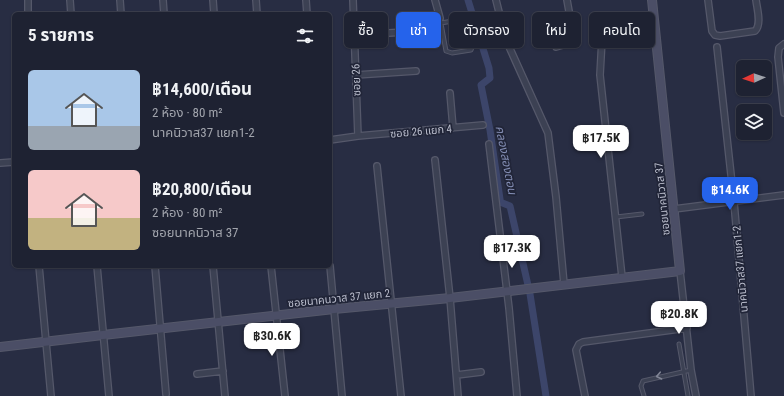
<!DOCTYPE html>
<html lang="th">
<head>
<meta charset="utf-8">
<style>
	:root { --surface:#1e2232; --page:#2b2f3e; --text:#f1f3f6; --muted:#a1a4ac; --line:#3c3f4d; --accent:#2563eb }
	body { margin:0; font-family:"Roboto Condensed","Noto Sans Thai",sans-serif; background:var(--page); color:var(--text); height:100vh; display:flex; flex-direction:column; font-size:15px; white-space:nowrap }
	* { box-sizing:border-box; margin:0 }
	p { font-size:13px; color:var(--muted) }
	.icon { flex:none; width:22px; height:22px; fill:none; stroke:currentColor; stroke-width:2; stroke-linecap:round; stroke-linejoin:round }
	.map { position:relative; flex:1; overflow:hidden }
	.drawer { position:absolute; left:12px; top:12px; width:320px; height:256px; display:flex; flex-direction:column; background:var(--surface); border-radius:6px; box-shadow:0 1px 3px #0004,0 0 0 1px var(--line) }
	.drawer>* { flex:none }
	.hud { position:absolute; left:344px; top:12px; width:380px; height:36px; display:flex; gap:8px }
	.needle { width:26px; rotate:267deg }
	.buttons { position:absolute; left:736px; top:60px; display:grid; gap:8px }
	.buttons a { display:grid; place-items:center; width:36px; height:36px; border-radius:6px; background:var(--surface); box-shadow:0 1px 3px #0004,0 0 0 1px var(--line); font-size:20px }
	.price { position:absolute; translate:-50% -34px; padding:0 9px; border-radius:8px; background:#fff; color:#222; font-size:13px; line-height:26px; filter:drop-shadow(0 1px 2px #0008) }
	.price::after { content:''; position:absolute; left:50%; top:24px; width:12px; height:9px; margin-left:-6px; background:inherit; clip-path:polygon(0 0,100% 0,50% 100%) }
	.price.on { background:var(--accent); color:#fff }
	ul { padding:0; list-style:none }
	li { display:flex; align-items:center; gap:12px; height:100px; padding:0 16px }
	li span { display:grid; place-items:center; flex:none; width:112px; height:80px; border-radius:6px; color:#555 }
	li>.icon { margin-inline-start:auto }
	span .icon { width:48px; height:48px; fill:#fffc; stroke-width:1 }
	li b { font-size:17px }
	h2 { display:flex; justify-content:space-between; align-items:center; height:48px; padding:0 16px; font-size:17px }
	.pill { padding:0 14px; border-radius:6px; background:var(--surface); box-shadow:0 1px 3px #0004,0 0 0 1px var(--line); font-size:14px; line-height:36px }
	.pill.on { background:var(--accent); color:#fff }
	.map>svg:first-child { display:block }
</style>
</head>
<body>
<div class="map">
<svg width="784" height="396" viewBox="0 0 784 396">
	<rect width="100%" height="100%" fill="#282d43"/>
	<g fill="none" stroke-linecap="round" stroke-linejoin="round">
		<path stroke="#3c456a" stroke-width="7" d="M468,0l21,68 1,10 -9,7 9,45 10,69v3l10,4 20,88 16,102"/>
		<defs>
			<path id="lane" d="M440,18l6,33 6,2 19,-3 2,-5 -6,-25 -3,-1 -23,4
				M616,217l26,-3
				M679,344l9,52
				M644,396l-3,-10 2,-5 48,-11"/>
			<path id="street" d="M28,0v14
				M70,0l1,14
				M120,0l1,14
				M163,0l1,14
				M213,0l1,14
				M256,0l1,14
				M306,0l1,14
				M353,0l5,136
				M435,0l5,18
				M496,0l10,40 42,93 8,64 8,87
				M708,0l4,31 3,4 5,1 35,-5c7,-7 2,-22 1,-31
				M354,35l52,-3
				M602,39l-2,36 22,202
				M784,44l-5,4 -1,9 6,56
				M556,47l14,-4 4,-4 -7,-39
				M717,47l17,155 17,194
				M356,75l60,-4
				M450,93l3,35
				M330,140l28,-4 125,-11
				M489,144l20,164 8,88
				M435,160l15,138 8,98
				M0,163l14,-1
				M377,166l24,230
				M674,209l110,-14
				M39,266l12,130
				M97,266l12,130
				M155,266l11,128
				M213,266l12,130
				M271,266l14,130
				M330,266l12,130
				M680,271l11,99 5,26
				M197,374l26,-3
				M457,375l24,-3
				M585,396l-9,-46 3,-6 4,-2 104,-14"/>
			<path id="secondary" d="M0,347l103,-12 231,-26 116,-11 230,-27 -28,-271"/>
		</defs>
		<use href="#lane" stroke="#55586a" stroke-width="5"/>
		<use href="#street" stroke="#55586a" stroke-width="8"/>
		<use href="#secondary" stroke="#55586a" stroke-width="10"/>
		<use href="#lane" stroke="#3c4153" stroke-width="3"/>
		<use href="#street" stroke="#3c4153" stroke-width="5.5"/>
		<use href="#secondary" stroke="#4b4e66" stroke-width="8"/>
	</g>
	<defs><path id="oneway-chevron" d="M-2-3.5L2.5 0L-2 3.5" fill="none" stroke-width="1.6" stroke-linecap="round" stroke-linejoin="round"/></defs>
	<use stroke="#818596" href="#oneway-chevron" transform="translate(659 376) rotate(168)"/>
	<g text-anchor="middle" stroke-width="3.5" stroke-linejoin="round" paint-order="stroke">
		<g font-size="11" fill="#babdcc" stroke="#212538">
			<text transform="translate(356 80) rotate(-92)" y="4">ซอย 26</text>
			<text transform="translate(421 131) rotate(-5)" y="4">ซอย 26 แยก 4</text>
			<text transform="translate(662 199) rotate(-96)" y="4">ซอยนาคนิวาส 37</text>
			<text transform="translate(740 269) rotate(-95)" y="4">นาคนิวาส37 แยก1-2</text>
			<text transform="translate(339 298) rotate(-6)" y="4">ซอยนาคนวาส 37 แยก 2</text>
		</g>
		<g font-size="12" font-style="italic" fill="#828cb2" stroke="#212538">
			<text transform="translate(506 160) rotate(79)" y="4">คลองสองตอน</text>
		</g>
	</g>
</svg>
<div class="buttons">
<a><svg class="needle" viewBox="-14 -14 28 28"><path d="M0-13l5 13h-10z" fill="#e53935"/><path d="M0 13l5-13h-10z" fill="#a1a4ac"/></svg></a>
<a><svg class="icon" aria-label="layers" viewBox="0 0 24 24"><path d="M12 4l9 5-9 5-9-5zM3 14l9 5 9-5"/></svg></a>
</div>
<b class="price" style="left:601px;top:159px">฿17.5K</b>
<b class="price on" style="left:730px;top:211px">฿14.6K</b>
<b class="price" style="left:512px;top:269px">฿17.3K</b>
<b class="price" style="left:679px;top:335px">฿20.8K</b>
<b class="price" style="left:272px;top:357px">฿30.6K</b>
<div class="hud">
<a class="pill">ซื้อ</a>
<a class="pill on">เช่า</a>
<a class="pill">ตัวกรอง</a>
<a class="pill">ใหม่</a>
<a class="pill">คอนโด</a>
</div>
<section class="drawer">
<h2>5 รายการ<svg class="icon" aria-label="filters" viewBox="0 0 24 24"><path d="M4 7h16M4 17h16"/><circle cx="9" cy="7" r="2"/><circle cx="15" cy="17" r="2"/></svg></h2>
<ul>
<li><span style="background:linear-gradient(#a9c7e8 70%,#9aa5b1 0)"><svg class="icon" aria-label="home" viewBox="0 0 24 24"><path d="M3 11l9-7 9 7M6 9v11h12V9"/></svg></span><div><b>฿14,600/เดือน</b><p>2 ห้อง · 80 m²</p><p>นาคนิวาส37 แยก1-2</p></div></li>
<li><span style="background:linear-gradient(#f6c9c9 60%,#c2b280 0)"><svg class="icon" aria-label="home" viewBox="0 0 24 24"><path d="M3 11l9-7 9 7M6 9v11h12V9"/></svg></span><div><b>฿20,800/เดือน</b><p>2 ห้อง · 80 m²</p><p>ซอยนาคนิวาส 37</p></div></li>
</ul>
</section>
</div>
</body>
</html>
